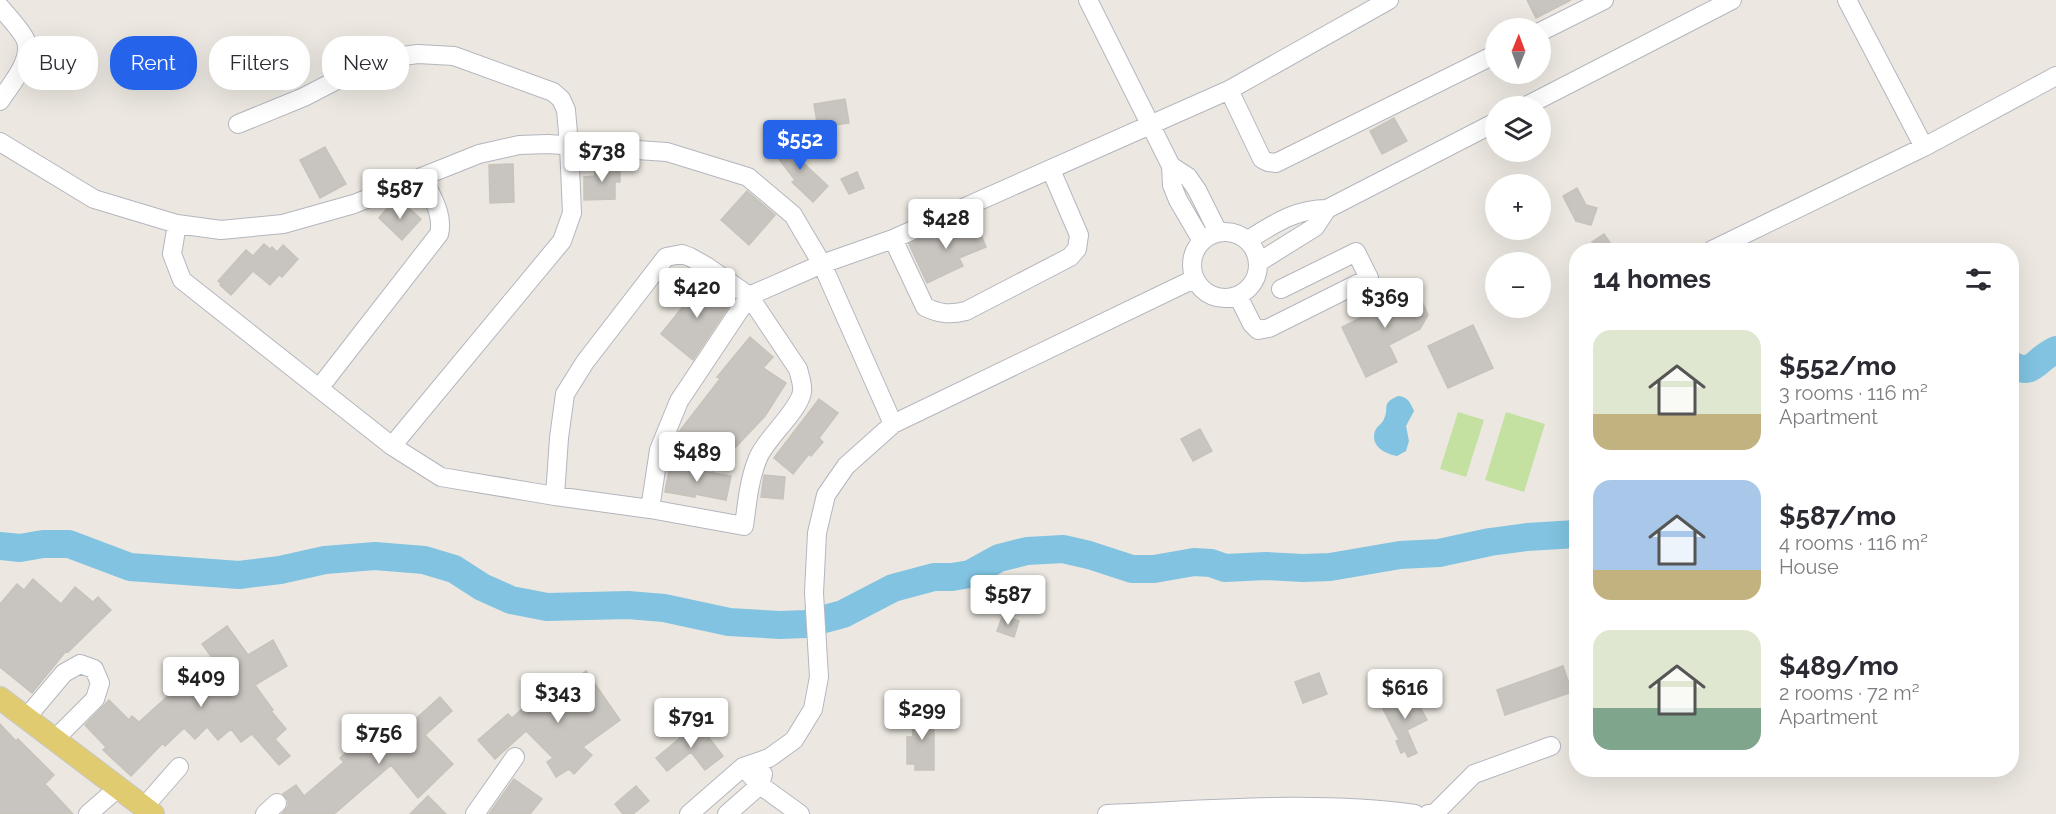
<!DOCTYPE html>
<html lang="en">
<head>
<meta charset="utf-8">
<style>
	:root { --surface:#fff; --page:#f2f2f3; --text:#2b2b33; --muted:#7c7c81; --accent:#2563eb }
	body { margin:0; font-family:Raleway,sans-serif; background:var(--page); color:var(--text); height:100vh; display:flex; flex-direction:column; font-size:22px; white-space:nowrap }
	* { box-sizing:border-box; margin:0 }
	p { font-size:20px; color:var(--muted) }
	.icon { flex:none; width:33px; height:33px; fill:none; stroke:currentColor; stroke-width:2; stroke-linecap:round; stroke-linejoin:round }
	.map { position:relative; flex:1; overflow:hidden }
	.details { position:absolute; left:1569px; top:243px; width:450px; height:534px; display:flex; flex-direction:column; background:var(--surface); border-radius:24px; box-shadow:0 6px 24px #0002 }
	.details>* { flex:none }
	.banner { position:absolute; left:18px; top:36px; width:570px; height:54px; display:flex; gap:12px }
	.needle { width:39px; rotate:1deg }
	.controls { position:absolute; left:1485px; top:18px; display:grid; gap:12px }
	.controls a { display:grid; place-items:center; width:66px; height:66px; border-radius:50%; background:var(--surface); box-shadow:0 6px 24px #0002; font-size:30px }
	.price { position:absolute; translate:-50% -51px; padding:0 14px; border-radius:6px; background:#fff; color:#222; font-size:20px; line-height:39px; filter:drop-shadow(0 2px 3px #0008) }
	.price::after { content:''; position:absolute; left:50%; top:36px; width:18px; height:14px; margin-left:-9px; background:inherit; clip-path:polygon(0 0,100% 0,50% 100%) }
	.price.selected { background:var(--accent); color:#fff }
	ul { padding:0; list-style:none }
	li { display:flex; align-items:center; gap:18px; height:150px; padding:0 24px }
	li span { display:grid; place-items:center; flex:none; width:168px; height:120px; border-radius:18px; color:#555 }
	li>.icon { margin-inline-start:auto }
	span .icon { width:72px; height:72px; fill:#fffc; stroke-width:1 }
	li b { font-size:26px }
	h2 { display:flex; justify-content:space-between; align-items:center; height:72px; padding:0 24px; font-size:26px }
	.tag { padding:0 21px; border-radius:24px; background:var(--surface); box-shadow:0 6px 24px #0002; font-size:21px; line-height:54px }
	.tag.selected { background:var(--accent); color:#fff }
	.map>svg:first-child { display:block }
</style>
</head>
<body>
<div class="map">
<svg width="2056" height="814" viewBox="0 0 2056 814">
	<rect width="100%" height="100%" fill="#ece8e1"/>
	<path fill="#c4e1a1" d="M1458,412l26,8 -18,57 -26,-8z
		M1506,412l39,12 -21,68 -39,-12z"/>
	<path fill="#81c3e1" d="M1398,396c10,1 12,6 16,15l-8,15 3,15 -3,10 -9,5c-12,-2 -27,-10 -22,-25 2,-5 7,-7 9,-12 6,-12 -4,-15 14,-23z"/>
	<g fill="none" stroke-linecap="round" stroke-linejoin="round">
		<path stroke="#81c3e1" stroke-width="28" d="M2012,365c22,12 23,-6 44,-15
			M0,546l20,2 23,-4h26l61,23 109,8 41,-5 45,-10 50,-4 49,4 30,9 28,18 29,13 36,7 81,-2 36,3 65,14 51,3 26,-1 37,-10 50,-26 41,-11h18l18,-3 29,-16 28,-7 36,-2 26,6 43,14h22l40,-7 17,1 14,5 41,-2 37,2 27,-1 70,-12 39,-2 51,-11 37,-5 49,-3"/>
	</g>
	<path fill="#c8c4bf" stroke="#c7c3ba" stroke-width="1.5" d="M1527,0h44l-35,18z
		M845,99l4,24 -31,5 -4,-24z
		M1394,118l13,23 -25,13 -12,-23z
		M788,138l13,17 -3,3 30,28 -15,16 -21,-20 3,-2 -23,-30z
		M325,147l21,37 -26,14 -20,-38z
		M513,164l1,38 -24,1 -1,-38z
		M620,164v18h-5v17l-31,1v-23l11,-1 -1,-11z
		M857,172l7,16 -15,6 -8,-15z
		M1577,188l9,17 11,3 -6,17 -15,-4 -13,-25z
		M747,191l28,24 -26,30 -28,-25z
		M403,203l18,16 -19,21 -23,-22 11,-13 7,5z
		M969,223l1,5 7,-3 9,22 -27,11 4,8 -36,17 -18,-39 36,-16 2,5z
		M1604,234l11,16h-17l-6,-8z
		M264,244l6,5 2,-2 5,5 6,-7 15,14 -16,18 -3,-2 -9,10 -17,-14 -22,24 -11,-10 1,-2 -3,-2 28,-31 7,6z
		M705,279l28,21 -40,60 -32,-26z
		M1400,288l19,7 9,20 -8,14 -31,16 8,17 -31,15 -24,-50 37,-18 3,-12z
		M1473,325l20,43 -45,20 -20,-42z
		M750,337l23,20 -10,11 23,15 -21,33 -52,55 -38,-29 3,-9 42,-54 -3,-2z
		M819,399l19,14 -19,25 4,4 -12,14 -2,-2 -16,20 -19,-16z
		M1200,429l12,22 -19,10 -12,-22z
		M670,465l61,11 -5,24 -31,-6v3l-30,-5z
		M764,475l21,2 -2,22 -22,-2z
		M33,579l28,25 14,-17 18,15 5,-5 13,13 -43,42 -2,-1 -34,42 -32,-26v-63l17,-20 7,6z
		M1003,615l16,6 -5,16 -17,-6z
		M227,626l21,29 25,-15 14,26 -32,19 18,25 -2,1 15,18 -11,10 15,17 -11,9 -27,-31 -11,8 -10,-13 -13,11 -11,-13 -12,12 -11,-11 -19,18 -2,-3 -32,33 -28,-26 3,-3 -21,-22 24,-25 20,20 3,-4 7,6 38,-34 1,2 17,-9 1,3 25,-14 -19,-26z
		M1563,666l9,26 -67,23 -8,-25z
		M586,671l34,49 -37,27 9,8 -18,19 -5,-5 -13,8 -9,-15 6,-4 -27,-27 -31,28 -17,-19 30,-26 4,4 18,-16 -1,-3 24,-13 3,6z
		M1319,673l8,21 -24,9 -8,-21z
		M1412,692l15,28 -20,10 10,23 -9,4 -3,-6 -4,2 -5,-12 3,-1 -17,-33z
		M440,697l12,14 -27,24 28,29 -35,34 -27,-33 -57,49h-52l6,-8v-6l-5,-6 13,-9 8,11 40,-34 -4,-4 40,-35 11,12 16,-16 4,4z
		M932,710l2,24v36h-19v-6h-8v-27h6l-2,-25z
		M697,722l26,34 -18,14 -14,-18 -24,19 -11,-13 24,-20 -2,-2z
		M0,724l16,17 2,-2 36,36 -9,9 28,30h-73z
		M514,779l28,20 -12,15h-41z
		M636,786l13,15 -16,13h-10l-8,-10z
		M428,796l18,18h-36z"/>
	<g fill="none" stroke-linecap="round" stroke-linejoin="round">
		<defs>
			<path id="minor" d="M1088,0l83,166 1,19 6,15 24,41
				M1847,0l77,147
				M0,7c7,8 23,25 26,34 6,21 -16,44 -26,60
				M1540,32l64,-32
				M1229,90l33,69 6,3 8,1 220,-109
				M1526,106l206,-106
				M238,124l66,-27 54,-28 37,-12 23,-3 36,2 99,36 8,7 5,11 3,35 3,68 -10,28 -170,205
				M0,142l94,57 83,25 44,6 62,-6 71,-20 125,-50 40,-9 29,-1 119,8 81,25 45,38 29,49 71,160
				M1171,166l17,11 9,13 21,42
				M177,224l-5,30 10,26 210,166 49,31 114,19 95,13 94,17c3,-22 5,-47 14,-68 8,-20 41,-47 44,-66 1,-8 -2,-15 -4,-23l-49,-73 -43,-30 -16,-9 -8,-3 -16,3 -81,105 -20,32 -6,44 -4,58
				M1192 265a33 33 0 1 1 66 0a33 33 0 1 1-66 0Z
				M893,239l32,68c15,7 25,8 41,4l104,-54 7,-8 2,-14 -28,-65
				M1248,240c26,-16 47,-31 79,-31l169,-87
				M1712,250l212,-103 132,-71
				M1259,262l56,-35 12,-18
				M1238,296l14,28 6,6 11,-2 100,-50 -13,-26 -75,37
				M320,387l119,-153c5,-20 -8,-38 -16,-56
				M650,509l9,-59 20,-49 70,-105 73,-32 71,-25 336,-149 160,-90
				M26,718l38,-45 16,-9 14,5 6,14 -5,16 -40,40
				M743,767l17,18 40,29
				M144,807l35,-40
				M88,814l30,-26
				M265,814l12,-11
				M475,814l40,-57
				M689,814l54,-47 26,-9 25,-18 19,-31 6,-32 -5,-84 3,-60 9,-38 20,-29 47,-42 301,-145
				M727,814l33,-29 3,-11
				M1107,814c102,-4 207,-14 308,0
				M1428,814h6l40,-40 77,-28"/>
			<path id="major" d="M0,698l153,116"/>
		</defs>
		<use href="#minor" stroke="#b4b6be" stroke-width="20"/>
		<use href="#major" stroke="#c8c8c8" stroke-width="24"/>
		<use href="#minor" stroke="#fff" stroke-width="18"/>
		<use href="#major" stroke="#e0cb71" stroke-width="22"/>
	</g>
</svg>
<div class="controls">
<a><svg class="needle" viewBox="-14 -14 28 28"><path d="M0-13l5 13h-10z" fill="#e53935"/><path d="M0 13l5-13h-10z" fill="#7c7c81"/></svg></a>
<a><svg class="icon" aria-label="layers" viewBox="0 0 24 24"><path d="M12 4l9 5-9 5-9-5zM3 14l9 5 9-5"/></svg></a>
<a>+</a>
<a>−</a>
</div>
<b class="price selected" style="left:800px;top:171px">$552</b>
<b class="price" style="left:602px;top:183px">$738</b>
<b class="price" style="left:400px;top:220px">$587</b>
<b class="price" style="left:946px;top:250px">$428</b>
<b class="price" style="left:697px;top:319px">$420</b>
<b class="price" style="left:1385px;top:329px">$369</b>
<b class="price" style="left:697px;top:483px">$489</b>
<b class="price" style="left:1008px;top:626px">$587</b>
<b class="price" style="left:201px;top:708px">$409</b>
<b class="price" style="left:1405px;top:720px">$616</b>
<b class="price" style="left:558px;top:724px">$343</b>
<b class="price" style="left:922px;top:741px">$299</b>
<b class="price" style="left:691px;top:749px">$791</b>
<b class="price" style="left:379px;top:765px">$756</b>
<div class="banner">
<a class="tag">Buy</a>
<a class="tag selected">Rent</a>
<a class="tag">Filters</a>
<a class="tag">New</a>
</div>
<section class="details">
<h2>14 homes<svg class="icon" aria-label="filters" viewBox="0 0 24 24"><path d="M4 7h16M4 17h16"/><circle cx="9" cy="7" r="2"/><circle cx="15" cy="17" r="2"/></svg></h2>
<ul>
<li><span style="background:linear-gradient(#dfe7d0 70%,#c2b280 0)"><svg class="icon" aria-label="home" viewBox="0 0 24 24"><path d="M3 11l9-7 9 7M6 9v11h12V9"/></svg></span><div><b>$552/mo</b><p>3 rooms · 116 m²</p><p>Apartment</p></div></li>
<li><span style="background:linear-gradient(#a9c7e8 75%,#c2b280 0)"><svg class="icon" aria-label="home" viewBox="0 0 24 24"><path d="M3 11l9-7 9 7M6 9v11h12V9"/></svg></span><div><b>$587/mo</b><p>4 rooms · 116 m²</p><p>House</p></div></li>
<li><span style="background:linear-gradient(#dfe7d0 65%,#7fa58c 0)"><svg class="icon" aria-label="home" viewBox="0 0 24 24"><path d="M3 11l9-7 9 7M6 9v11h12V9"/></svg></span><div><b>$489/mo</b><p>2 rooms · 72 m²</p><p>Apartment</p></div></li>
</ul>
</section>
</div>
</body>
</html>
